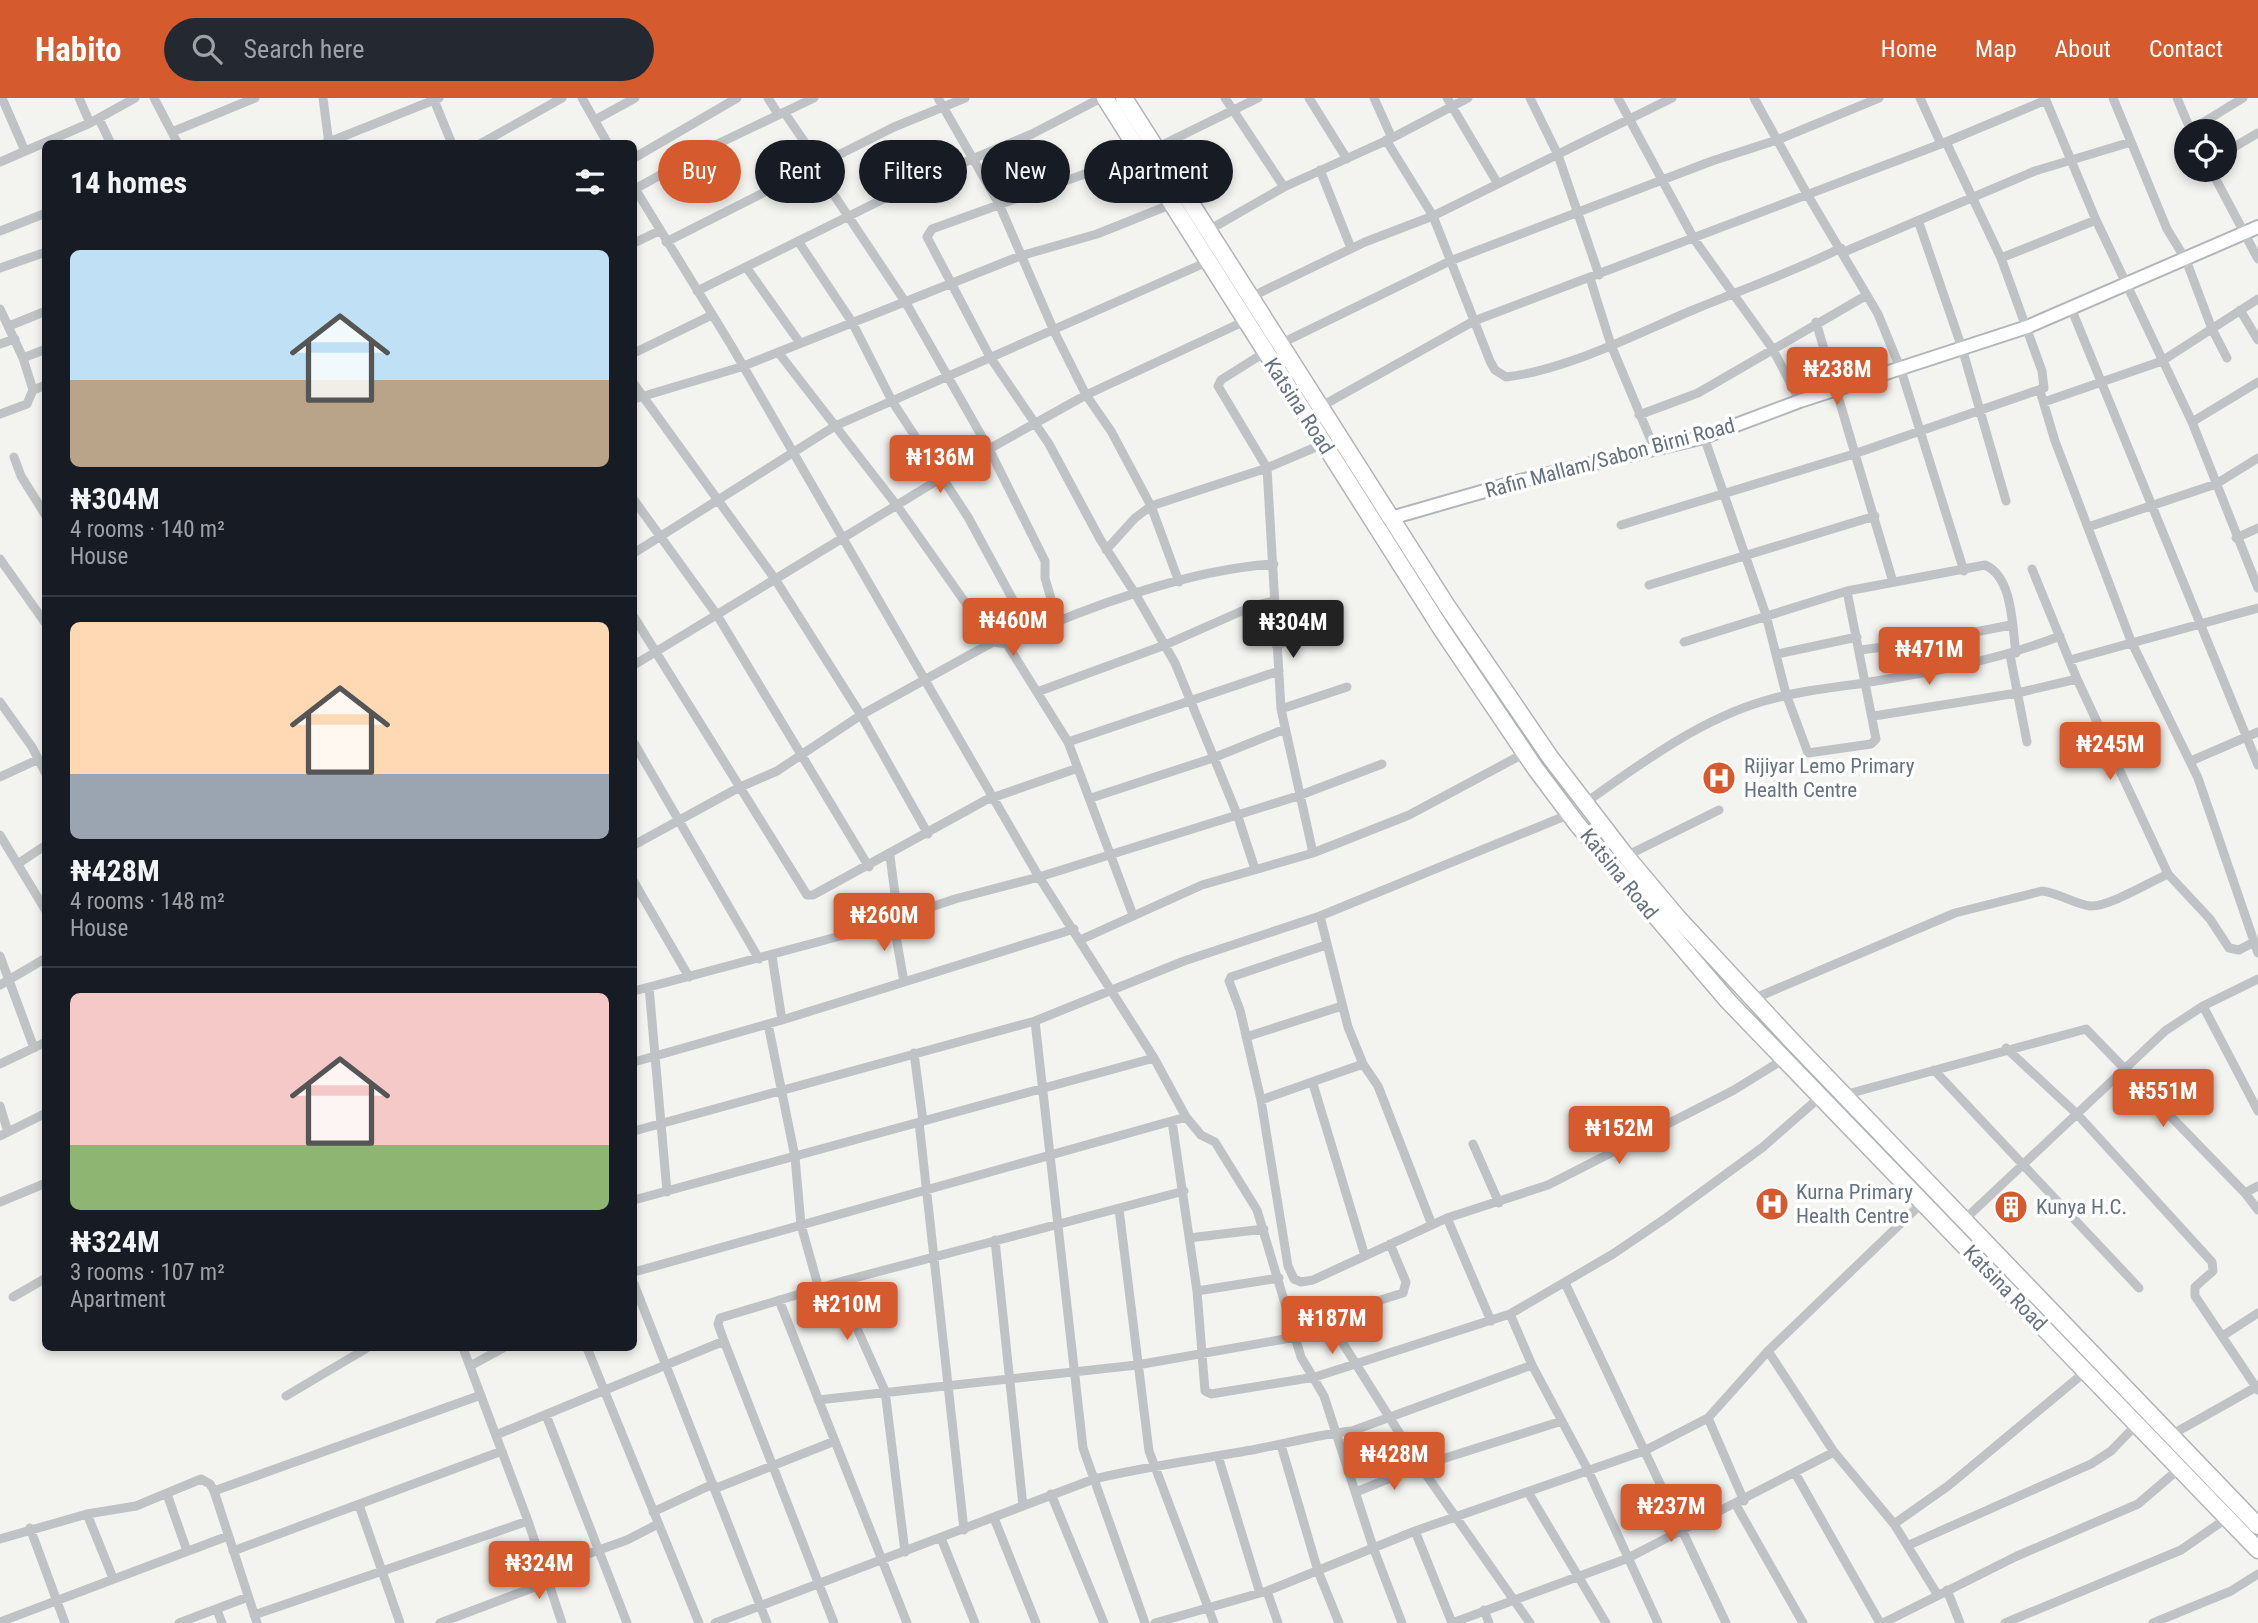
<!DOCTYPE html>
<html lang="en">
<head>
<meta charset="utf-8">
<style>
	:root { --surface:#171b24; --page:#242831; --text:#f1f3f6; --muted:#9ea1a6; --line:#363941; --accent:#d55b2e }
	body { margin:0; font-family:"Roboto Condensed",sans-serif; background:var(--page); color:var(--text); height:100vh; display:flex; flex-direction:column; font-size:26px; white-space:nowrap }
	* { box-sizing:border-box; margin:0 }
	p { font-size:23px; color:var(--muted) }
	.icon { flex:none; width:38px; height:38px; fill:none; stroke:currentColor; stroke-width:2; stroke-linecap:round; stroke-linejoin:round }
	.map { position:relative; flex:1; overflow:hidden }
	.side { position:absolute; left:42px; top:42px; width:595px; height:1211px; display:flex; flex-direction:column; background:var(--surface); border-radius:10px; box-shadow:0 4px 10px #0003 }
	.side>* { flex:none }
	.hud { position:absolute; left:658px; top:42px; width:665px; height:63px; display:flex; gap:14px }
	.fabs { position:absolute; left:2174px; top:21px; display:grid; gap:14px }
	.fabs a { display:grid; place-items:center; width:63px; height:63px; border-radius:50%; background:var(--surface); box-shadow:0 4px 10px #0003; font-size:35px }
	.price { position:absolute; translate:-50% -60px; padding:0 16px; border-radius:7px; background:var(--accent); color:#fff; font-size:23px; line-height:46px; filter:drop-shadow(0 2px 4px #0008) }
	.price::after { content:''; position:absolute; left:50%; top:42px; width:21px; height:16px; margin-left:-10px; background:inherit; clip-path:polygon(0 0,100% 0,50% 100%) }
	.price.current { background:#222; color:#fff }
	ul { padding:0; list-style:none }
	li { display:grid; align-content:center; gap:14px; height:371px; padding:0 28px }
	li+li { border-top:2px solid var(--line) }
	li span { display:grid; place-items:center; height:217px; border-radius:10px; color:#555 }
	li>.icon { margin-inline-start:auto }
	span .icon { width:126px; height:126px; fill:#fffc; stroke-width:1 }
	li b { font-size:30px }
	h2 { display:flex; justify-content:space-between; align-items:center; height:84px; padding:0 28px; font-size:30px }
	.pill { padding:0 24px; border-radius:32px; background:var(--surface); box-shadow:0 4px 10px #0003; font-size:24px; line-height:63px }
	.pill.current { background:var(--accent); color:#fff }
	header { display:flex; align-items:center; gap:42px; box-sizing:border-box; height:98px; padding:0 35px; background:var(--accent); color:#fff }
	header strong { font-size:33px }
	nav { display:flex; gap:38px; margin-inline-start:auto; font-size:24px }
	.search { width:490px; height:63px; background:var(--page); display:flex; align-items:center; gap:18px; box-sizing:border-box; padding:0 24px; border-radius:38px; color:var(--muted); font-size:26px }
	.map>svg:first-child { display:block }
</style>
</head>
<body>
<header>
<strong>Habito</strong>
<div class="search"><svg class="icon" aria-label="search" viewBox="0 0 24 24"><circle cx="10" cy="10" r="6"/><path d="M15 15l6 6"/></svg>Search here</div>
<nav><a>Home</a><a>Map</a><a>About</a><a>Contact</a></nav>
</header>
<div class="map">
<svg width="2258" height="1525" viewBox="0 0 2258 1525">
	<rect width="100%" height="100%" fill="#f3f4f0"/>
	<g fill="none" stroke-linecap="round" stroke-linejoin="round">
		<defs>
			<path id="secondary" d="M1391,420l125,-36 188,-45 96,-36 227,-74 231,-100"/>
			<path id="highway" d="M1105,0l337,532 93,138 42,56 151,177 530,549
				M1124,0l323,508 103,151 76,99 52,62 113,122 467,486"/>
		</defs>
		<use href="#secondary" stroke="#b2b6ba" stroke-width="16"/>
		<use href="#highway" stroke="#b2b5b8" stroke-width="19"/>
		<path stroke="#bfc3c6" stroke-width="9" d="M2,0l23,53
			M79,0l11,25
			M154,0l24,46
			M323,0l6,46
			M582,0l26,46
			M768,0l10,16
			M938,0l61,106 55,127 32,64 25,36 40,75 28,76
			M1225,0l59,89
			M1309,0l38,61
			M1374,0l18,40
			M1447,0l51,86
			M1530,0l28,57 41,120
			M1618,0l76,141 78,109 28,53
			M1754,0l53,96 71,120 23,56 63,201
			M1920,0l21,46
			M2045,0l51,122 96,202 66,166
			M2113,0l54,131 19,31 26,69 15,29
			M2177,0l14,33
			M434,2l18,44
			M784,14l24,35 8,21 90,135 83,146 56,112v17l13,45
			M99,21l12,25
			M595,22l40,-22
			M2191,32l52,-32
			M172,34l83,-34
			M1386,42l47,76 57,145 5,9 11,7c61,-7 130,-43 187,-67 50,-21 100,-38 148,-62
			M324,46l115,-46
			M480,46l82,-46
			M1156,50l102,-50
			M2224,55l34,-20
			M1140,56l-208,75 -5,8 63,120 59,87 51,95 36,56 39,68 62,151 18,55
			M634,60l103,-60
			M0,64l90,-39 45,-25
			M1320,72l31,78
			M2211,72l47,89
			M634,89l97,158 308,532 115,181 32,59 15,18 14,7 42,68 44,147 23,39 49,151 29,76
			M635,91l72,-40 107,-51
			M1919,125l43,125 44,153
			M1209,132l75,-43 108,-49 76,-40
			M0,133l46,-18
			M798,143l54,81 40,79 76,116 63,116
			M666,144l228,-115 71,-29
			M634,145l25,-12
			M1844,154l191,-81 96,-29
			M2001,160l95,-38
			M746,169l54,76
			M0,170l46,-16
			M1590,180l21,67 44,105
			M697,193l225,-111 110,-46 69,-36
			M1251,199l114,-55 68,-26 239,-118
			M2071,210l187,457
			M0,211l23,49 10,32 -6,14 -27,10
			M2240,212l18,30
			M1816,224l77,260
			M9,228l37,-15
			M0,246l15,-5
			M1280,246l170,-83 262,-100 65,-21 102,-42
			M1267,253l-46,29 -3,6 49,82 14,241 32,144
			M778,254l120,155 95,135 14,2c75,-36 184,-75 267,-80
			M634,255l78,-38
			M23,260l23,-9
			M634,286l141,195 86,136 67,119
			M33,292l13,-5
			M2040,293l15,50 76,200 67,137 60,175
			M634,301l107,-32 279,-111 77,-22 75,-30
			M2044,304l118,-41 96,-62
			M1320,309l154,-86 472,-179 100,-42
			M1639,317l59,-22 169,-98
			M2192,324l66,-40
			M1704,339l62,178 20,79 22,59 63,-9 5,-5 -29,-148
			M14,359l7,19 25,40
			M634,402l83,115 152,252
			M1621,427l233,-71 190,-66 -2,-17 -41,-113 -55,-116
			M2088,429l128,-43 42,-26
			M2236,440l22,-10
			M1106,452l29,-32 16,-12 116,-38 56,-24
			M634,455l201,-127 372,-164
			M0,461l46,65
			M2032,471l45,110 91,195 42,45 19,29 10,2 15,-8
			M1649,487l226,-69
			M634,519l173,278h6l173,-95 92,-32
			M1684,544l163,-51 138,-26c28,12 27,61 31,88
			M1007,546l61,98 65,173
			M1276,547l45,-13
			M1860,552l64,-8 87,-17
			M1777,556l80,-17
			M2010,557l17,87
			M2070,562l188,-52
			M634,567l355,-216 97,-54 159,-74
			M1037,594l128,-47 88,-39 21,-5
			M0,604l32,45 14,27
			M1281,611l66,-22
			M1874,618l143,-23 60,-14
			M1068,644l211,-71
			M634,645l125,216
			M2191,663l67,-29
			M0,679l39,-18
			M1091,700l122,-40 72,-29
			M1585,705c55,-39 114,-83 179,-102 33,-10 67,-13 100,-18 67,-11 132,-22 196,-47
			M0,737l46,76
			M634,747l104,-57 39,-17 84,-56 132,-73
			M890,758l8,61
			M1626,758l93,-46
			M19,765l27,-18
			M634,784l55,95
			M1320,818l28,111 15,37 15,22 54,139
			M893,821l11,63
			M1080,842l122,-55 111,-32 96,-38 116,-62
			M1326,847l-95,32 -2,4 11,29 21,90 27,166 6,13 7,3 12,-2 134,-62 101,-33 186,-95 50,-31
			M0,858l34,92
			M772,858l10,64
			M0,887l46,-27
			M649,889l18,205
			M634,893l225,-60 96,-32 84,-22 259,-81 84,-32
			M1753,901l202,-86 87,-22c17,2 32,13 48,15 19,1 60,-24 78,-32
			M2203,908l55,105
			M1035,923l48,427 62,175
			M768,926l27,133 6,68 18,64
			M1246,939l96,-31
			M2006,950l71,66 135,148 1,9 -18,16v9l63,94
			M914,955l9,68
			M634,964l148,-42 292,-91
			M0,966l46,-22
			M1934,972l205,218
			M1313,986l52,172
			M1844,997l242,-66 159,164 13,17
			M1261,1002l102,-36
			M0,1008l8,26
			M1172,1023l25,170 8,100 6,3 104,-17 195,-63 103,-60 53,-36 97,-71 57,-50
			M919,1024l45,408
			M634,1033l401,-110 149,-60 136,-45 250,-102
			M0,1038l46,-23
			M1473,1046l26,59
			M2245,1095l13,-7
			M634,1102l520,-142
			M0,1104l46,-19
			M1119,1111l30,242 65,172
			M1447,1120l44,103
			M1964,1122l201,-189 38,-25 55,-27
			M1189,1140l75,-9
			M995,1142l28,266
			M634,1174l552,-155
			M843,1183l12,43 30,67 20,161
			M1565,1185l161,340
			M634,1186l133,339
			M1197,1193l82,-13
			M13,1199l33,-19
			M779,1202l128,323
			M1510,1216l22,51 56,105 70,153
			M1327,1220l93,148 110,157
			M1293,1229l110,-34 3,-11 -16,-38
			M2224,1237l34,-22
			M463,1250l65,173 34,102
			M587,1250l112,275
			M1768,1253l66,101 60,72 43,70
			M470,1268l33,-18
			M286,1298l81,-48
			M818,1302l319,-35 159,-28
			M546,1317l81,208
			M1708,1320l36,83
			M496,1337l228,-94
			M2171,1337l87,-49
			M1281,1347l37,126 21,52
			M1218,1358l41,134
			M1795,1375l85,150
			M714,1391l121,-48
			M214,1393l267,-96
			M1356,1394l64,-26 142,-45
			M1528,1394l78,131
			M167,1396l20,57
			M1051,1396l53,129
			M359,1407l41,118
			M1736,1407l67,118
			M653,1414l60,-28
			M87,1416l26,64
			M994,1420l42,105
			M1894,1426l54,-38 137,-114
			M30,1430l35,95
			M1415,1433l37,92
			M941,1440l34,85
			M0,1441l87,-25 49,-8 65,-27 9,5 4,7 43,132
			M1909,1447l182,-81 20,-13 26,-27
			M233,1453l269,-100
			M543,1472l84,-30 31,-16
			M1947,1492l13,33
			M1267,1493l11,32
			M217,1512l5,13
			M1484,1512l5,13
			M254,1517l274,-94
			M0,1524l228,-86
			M179,1525l69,-26
			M440,1525l108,-41
			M715,1525l379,-144c54,-13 109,-20 163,-30 32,-6 63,-15 95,-18l180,-66
			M834,1525l-110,-282 -6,-17 2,-6 123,-37 341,-90
			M1155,1525l112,-32 148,-60 229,-80 64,-33 60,-67 154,-148
			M1452,1525l174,-64 208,-107
			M1883,1525l134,-67 121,-52 42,-36
			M2005,1525l176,-73 46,-32
			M2153,1525l78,-32 27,-17"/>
		<use href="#secondary" stroke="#fff" stroke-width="12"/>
		<use href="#highway" stroke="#fff" stroke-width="16"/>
	</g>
	<defs>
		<symbol id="hospital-disc" viewBox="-11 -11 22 22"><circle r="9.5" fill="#d55b2e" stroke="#fff"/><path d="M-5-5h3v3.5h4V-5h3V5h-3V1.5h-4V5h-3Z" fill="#fff"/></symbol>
		<symbol id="building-disc" viewBox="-11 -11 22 22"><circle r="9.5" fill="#d55b2e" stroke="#fff"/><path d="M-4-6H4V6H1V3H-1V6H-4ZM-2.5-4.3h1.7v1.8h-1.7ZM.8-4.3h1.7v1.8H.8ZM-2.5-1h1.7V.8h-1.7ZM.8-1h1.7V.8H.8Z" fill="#fff"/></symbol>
	</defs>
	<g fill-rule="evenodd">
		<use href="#hospital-disc" x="1700" y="661" width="38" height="38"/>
		<use href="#hospital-disc" x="1753" y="1087" width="38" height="38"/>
		<use href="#building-disc" x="1992" y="1090" width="38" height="38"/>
	</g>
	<g text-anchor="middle" stroke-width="7" stroke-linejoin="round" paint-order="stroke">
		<g font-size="21" fill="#65727f" stroke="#fff">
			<text transform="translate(1299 308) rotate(57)" y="7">Katsina Road</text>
			<text transform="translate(1610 360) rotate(-15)" y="7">Rafin Mallam/Sabon Birni Road</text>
			<text transform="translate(1619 776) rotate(51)" y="7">Katsina Road</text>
			<text transform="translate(2005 1190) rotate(46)" y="7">Katsina Road</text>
		</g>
		<g font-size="21" fill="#65727f" stroke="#fff" text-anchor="start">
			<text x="1744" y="675">Rijiyar Lemo Primary<tspan x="1744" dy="24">Health Centre</tspan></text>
			<text x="1796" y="1101">Kurna Primary<tspan x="1796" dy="24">Health Centre</tspan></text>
			<text x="2036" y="1116">Kunya H.C.</text>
		</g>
	</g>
</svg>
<div class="fabs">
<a><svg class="icon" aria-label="locate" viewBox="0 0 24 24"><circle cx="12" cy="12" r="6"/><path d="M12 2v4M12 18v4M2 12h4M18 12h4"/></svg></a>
</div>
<b class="price" style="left:1837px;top:309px">₦238M</b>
<b class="price" style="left:940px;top:397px">₦136M</b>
<b class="price" style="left:1013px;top:560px">₦460M</b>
<b class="price current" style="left:1293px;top:562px">₦304M</b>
<b class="price" style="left:1929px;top:589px">₦471M</b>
<b class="price" style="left:2110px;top:684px">₦245M</b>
<b class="price" style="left:884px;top:855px">₦260M</b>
<b class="price" style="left:2163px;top:1031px">₦551M</b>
<b class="price" style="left:1619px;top:1068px">₦152M</b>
<b class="price" style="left:847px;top:1244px">₦210M</b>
<b class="price" style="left:1332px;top:1258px">₦187M</b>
<b class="price" style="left:1394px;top:1394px">₦428M</b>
<b class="price" style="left:1671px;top:1446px">₦237M</b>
<b class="price" style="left:539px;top:1503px">₦324M</b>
<div class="hud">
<a class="pill current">Buy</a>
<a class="pill">Rent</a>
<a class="pill">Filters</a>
<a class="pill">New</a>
<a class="pill">Apartment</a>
</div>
<section class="side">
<h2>14 homes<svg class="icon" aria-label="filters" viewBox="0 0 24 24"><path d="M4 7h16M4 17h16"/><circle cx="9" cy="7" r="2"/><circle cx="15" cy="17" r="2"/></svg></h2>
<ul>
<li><span style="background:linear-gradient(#bfe0f5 60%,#b9a48a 0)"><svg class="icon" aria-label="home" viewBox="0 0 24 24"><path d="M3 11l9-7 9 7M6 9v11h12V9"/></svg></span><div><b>₦304M</b><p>4 rooms · 140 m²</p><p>House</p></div></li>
<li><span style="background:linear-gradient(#ffd9b3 70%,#9aa5b1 0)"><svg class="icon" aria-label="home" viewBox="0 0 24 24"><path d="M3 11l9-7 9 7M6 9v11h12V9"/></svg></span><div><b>₦428M</b><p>4 rooms · 148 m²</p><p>House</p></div></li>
<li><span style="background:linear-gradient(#f6c9c9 70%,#8fb573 0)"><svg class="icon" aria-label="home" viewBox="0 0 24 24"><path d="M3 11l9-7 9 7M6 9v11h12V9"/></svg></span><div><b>₦324M</b><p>3 rooms · 107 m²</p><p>Apartment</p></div></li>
</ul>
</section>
</div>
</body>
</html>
